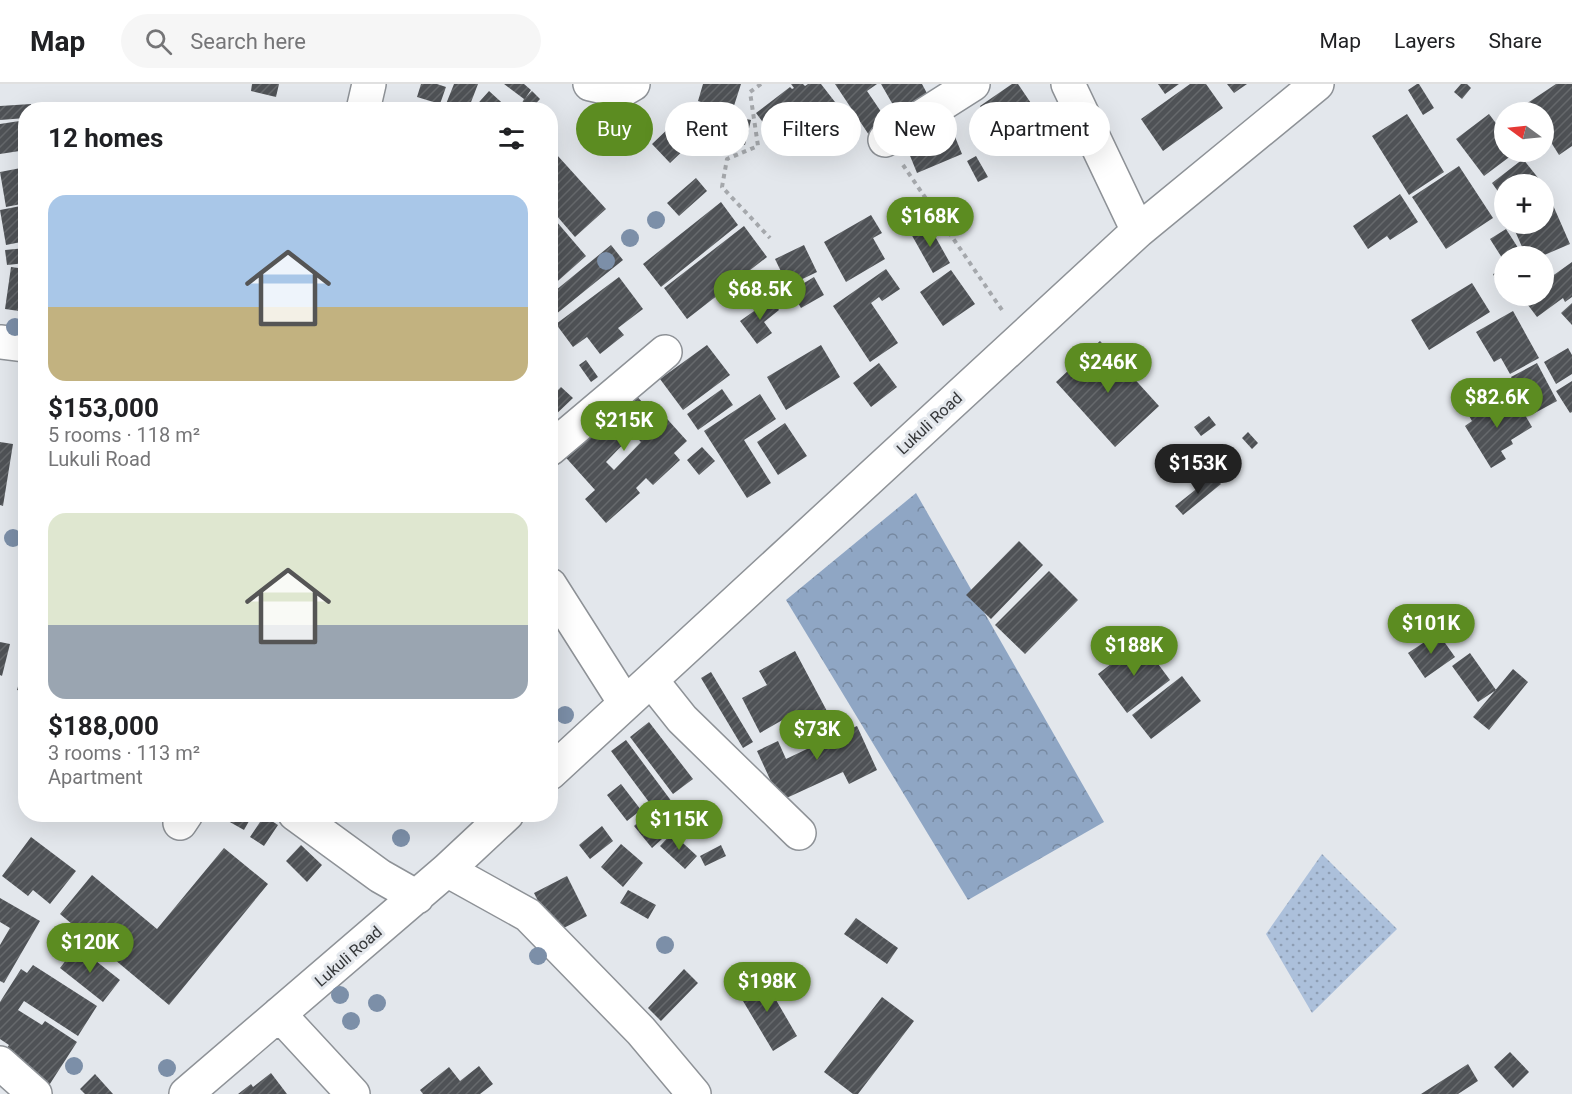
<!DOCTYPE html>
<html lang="en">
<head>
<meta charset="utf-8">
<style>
	:root { --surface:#fff; --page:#f6f6f6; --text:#202124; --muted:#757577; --line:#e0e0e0; --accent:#5c8c21 }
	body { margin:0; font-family:Roboto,sans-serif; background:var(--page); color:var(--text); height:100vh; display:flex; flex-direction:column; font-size:22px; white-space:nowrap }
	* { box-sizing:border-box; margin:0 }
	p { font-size:20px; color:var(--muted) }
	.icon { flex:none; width:33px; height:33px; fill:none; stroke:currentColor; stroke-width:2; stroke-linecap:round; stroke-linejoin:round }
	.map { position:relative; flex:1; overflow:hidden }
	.sheet { position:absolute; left:18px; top:18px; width:540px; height:720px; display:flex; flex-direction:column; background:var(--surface); border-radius:24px; box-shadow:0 6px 24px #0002 }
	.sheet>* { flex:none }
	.guide { position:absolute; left:576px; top:18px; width:570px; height:54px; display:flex; gap:12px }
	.needle { width:39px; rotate:285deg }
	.tools { position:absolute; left:1494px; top:18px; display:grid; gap:12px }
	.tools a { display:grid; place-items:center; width:60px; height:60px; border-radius:50%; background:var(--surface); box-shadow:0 6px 24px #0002; font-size:30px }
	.price { position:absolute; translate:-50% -51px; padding:0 14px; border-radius:21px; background:var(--accent); color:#fff; font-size:20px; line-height:39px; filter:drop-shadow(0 2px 3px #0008) }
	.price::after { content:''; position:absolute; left:50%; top:36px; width:18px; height:14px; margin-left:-9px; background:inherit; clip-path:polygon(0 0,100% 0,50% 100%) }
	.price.selected { background:#222; color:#fff }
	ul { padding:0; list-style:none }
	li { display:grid; align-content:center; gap:12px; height:318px; padding:0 30px }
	li span { display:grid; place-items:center; height:186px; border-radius:18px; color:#555 }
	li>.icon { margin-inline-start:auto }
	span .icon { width:108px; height:108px; fill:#fffc; stroke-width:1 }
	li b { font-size:26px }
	h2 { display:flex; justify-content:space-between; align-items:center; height:72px; padding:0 30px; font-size:26px }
	.tag { padding:0 21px; border-radius:27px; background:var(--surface); box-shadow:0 6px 24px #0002; font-size:21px; line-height:54px }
	.tag.selected { background:var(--accent); color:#fff }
	header { display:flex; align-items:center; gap:36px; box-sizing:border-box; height:84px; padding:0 30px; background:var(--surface); border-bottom:2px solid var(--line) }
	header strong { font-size:28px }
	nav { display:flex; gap:33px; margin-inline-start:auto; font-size:21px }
	.search { width:420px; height:54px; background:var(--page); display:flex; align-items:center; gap:15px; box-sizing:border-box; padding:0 21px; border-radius:33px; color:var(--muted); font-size:22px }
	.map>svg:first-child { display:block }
</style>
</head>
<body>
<header>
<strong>Map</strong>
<div class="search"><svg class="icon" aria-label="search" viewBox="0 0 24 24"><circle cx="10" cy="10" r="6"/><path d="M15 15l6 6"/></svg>Search here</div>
<nav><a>Map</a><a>Layers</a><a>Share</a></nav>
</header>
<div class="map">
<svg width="1572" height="1010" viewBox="0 0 1572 1010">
	<defs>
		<pattern id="grass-dots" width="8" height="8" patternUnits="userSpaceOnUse" patternTransform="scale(1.5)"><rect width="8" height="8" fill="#acc0db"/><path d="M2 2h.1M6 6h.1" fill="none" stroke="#8d9db3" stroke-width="1.8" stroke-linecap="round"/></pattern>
		<pattern id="forest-crowns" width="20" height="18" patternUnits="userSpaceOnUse" patternTransform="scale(1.5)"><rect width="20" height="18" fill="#8fa6c4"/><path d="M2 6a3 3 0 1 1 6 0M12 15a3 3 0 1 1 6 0" fill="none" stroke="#7688a0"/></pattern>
		<pattern id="building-hatch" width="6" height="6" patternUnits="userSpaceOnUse" patternTransform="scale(1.5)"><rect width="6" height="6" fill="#4f5256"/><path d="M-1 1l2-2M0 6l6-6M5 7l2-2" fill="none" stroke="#66696c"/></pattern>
	</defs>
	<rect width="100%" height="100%" fill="#e3e7ec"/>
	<path fill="url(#grass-dots)" d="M1322,770l75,75 -85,84 -46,-79z"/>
	<path fill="url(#forest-crowns)" d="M916,409l188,329 -136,78 -182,-300z"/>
	<path fill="url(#building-hatch)" fill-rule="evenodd" d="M252,0h27l-3,13 -25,-6z
		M421,0h16l9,3 -6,17 -23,-7z
		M454,0h24l-10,26h-8l-14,-6z
		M504,0h20l7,6 -5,7 6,-6 8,8 -10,11 -8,-7 2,-4z
		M703,0h38l-9,28 -34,-11z
		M791,0h12l2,2 3,-2h13l21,27 -10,8 -10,-13 -45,35 -21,-28 34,-26 2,2 2,-1z
		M835,0h42l-10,7 21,31 -19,13z
		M881,0h41l8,15 -30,18z
		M1012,0h6l19,28 -36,25 -21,-31z
		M1158,0h21l-14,10z
		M1190,0h16l17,24 -60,43 -22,-32z
		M1227,0h20l-13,9z
		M1417,0h2l15,24 -11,7 -15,-25z
		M1461,0h6l4,4 -9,11 -8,-7z
		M1556,0h16v62l-13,9 -15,-24v-19h-13l-5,-8z
		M489,7l21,19h-38z
		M31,20l1,6h-6v8l-26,2v-14z
		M690,22l61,14 -6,25 -12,-3 1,-8 -48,-11z
		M1407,30l37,58 -35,23 -37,-59z
		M1489,30l15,20v18h12l-32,24 -28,-37z
		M947,33l15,37 -45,19 -15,-37z
		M26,36v30l-26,4v-30z
		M672,41l18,19 -20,19 -18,-19z
		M557,71l49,54 -31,28 -25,-29v-47z
		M976,72l12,21 -10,5 -11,-21z
		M1523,75l20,25h-39v16l-12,-17z
		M1459,82l34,52 -47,31 -34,-52z
		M26,83v36l-20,4 -6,-35z
		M696,94l11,13 -28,25 -12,-13z
		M1400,110l18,28 -28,18 -3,-4 -19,13 -15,-23z
		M721,118l17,23 -77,62 -18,-23z
		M1552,119l18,41 -28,12h-16l-14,-32h32v-17z
		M26,121v36l-20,4 -6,-35z
		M550,130l36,42 -36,32z
		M871,131l11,18 -9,5 12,21 -39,23 -22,-40z
		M927,138l23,41 -17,10 -23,-41z
		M744,142l23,31 -80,62 -23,-31z
		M1506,145l16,25 -3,2h-15v5l-14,-22z
		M611,161l12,15 -73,59v-24z
		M804,161l13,27 -29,14 -13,-27z
		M26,164v15l-19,2 -2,-15z
		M1572,178v35l-7,5 -2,-4 -26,19 -15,-20 22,-1v-14z
		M11,183l15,2v43l-21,-3z
		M886,185l14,20 -18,12 -3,-4 -8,6 27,40 -28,19 -37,-56z
		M1504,185v15l-5,2 -6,-12z
		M951,186l24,34 -32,22 -23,-34z
		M619,193l24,32 -25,19 6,7 -24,19 -13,-17 -14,10 -17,-23z
		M814,193l10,18 -23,13 -10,-17z
		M1472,199l18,29 -61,38 -18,-30z
		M771,215l8,11 -15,12 8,11 -15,11 -17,-23z
		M1572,219v22l-11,-12z
		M1513,227l26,47 -29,16 -9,-16 -7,4 -18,-30z
		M1100,257l59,65 -44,41 -59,-65z
		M707,261l23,30 -47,35 -23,-31z
		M821,261l19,32 -54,33 -19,-33z
		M1568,264l4,7v19l-16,10 -12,-22z
		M586,276l12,17 -7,5 -12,-17z
		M879,279l18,24 -26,20 -18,-24z
		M1537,279l20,38 -26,14 -20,-38z
		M1572,297v31l-2,1 -14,-22z
		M561,303l12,11 -23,22v-30l4,4z
		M629,304l17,18 5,-5 36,40 -13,12 6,7 -27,25 -7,-7 -10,10 4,5 -34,30 -21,-24 10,-9 -35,-39zM633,350l8,8 -27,28 -8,-8z
		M722,305l11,16 -35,25 -11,-16z
		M760,310l16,25 -32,21 27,43 -24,15 -43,-67z
		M1514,312l18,31 -21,13 2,4 -12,7 5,8 -15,9 -26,-42 7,-5 -4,-7 18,-11 4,8z
		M1209,332l7,9 -15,11 -7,-9z
		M785,339l22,33 -29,19 -21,-33z
		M1248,348l10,11 -6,6 -10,-11z
		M0,358l13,2 -10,62 -3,-1z
		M1225,361l14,15 -12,11 -14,-15z
		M702,363l13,14 -16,14 -12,-15z
		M1214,391l7,9 -38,31 -8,-9z
		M1019,457l24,24 -52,54 -25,-24z
		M1049,487l29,29 -53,54 -30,-29z
		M1438,549l17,24 -30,21 -17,-25z
		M1141,557l29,39 -43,33 -29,-39z
		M0,558l10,2 -8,32 -2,-1z
		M795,567l33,62 -35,19 -7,-14 -26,15 -18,-35 25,-13 -8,-14z
		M1470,569l26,37 -18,12 -26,-36z
		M25,577h1v31l-9,-2z
		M1513,585l15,13 -39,48 -16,-13z
		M711,588l42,70 -10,6 -42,-70z
		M1182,592l19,25 -50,38 -19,-24z
		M649,638l44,57 -20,15 -43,-57z
		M817,639l8,17 32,-14 20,44 -28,14 -6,-12 -63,29 -23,-50 21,-10 8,18 21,-10 -8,-17z
		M626,656l49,66 -15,11 -49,-66z
		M621,700l20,26 -14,11 -20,-26z
		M706,718l7,11 -20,12 -6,-11z
		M232,730h21l-9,16 -16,-9z
		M264,732l14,9 -14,21 -14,-9z
		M644,733l18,22 -10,9 -18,-22z
		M602,742l11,15 -23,18 -11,-14z
		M672,749l25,23 -12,13 -25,-23z
		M31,753l45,34 -26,33 -17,-14 -5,6 -26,-20z
		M621,760l22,19 -20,24 -22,-20z
		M301,761l21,20 -15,17 -21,-21z
		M721,761l5,11 -21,10 -5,-10z
		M224,764l44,36 -99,121 -109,-91 32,-39 65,54z
		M567,792l20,40 -33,17 -20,-40z
		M628,806l28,15 -8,14 -28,-16z
		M0,814l40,23 -36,62 -4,-2v-36l10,-17 -10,-6z
		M856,834l42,30 -11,16 -43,-30z
		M77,862l43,34 -17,22 -43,-34z
		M33,881l64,41 -19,30 -54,-35 -6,9 24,15 3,-4 32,21 -31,48 -46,-32 9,-13 -9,-6v-37l21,-33 6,4z
		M684,885l14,14 -37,38 -13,-13z
		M762,892l35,60 -24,15 -36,-60z
		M882,913l32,24 -56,73h-5l-29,-22z
		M1510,968l19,20 -16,16 -19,-21z
		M1468,980l10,17 -20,13h-37z
		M479,982l14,18 -13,10h-57l-3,-4 29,-23 11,14z
		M271,989l16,21h-49l13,-10 2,3z
		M95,990l18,20h-28l-5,-5z"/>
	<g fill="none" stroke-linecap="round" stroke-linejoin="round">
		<defs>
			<path id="minor" d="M590,0l31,7 12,-7
				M1068,0l70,147
				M363,26l6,-26
				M885,56l88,-56
				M0,258l26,3
				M550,365l115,-97
				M550,501l75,118
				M651,596l31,39 117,114
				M550,689l588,-542 179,-147
				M295,730l85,62 37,21
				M180,739l6,-9
				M447,786l81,45 113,116 53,63
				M279,930l74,80
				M0,979l35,31
				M186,1010l261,-224 60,-56"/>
		</defs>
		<use href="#minor" stroke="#8e9297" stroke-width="36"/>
		<path stroke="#a5a8ac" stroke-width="4" stroke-dasharray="4.5 4.5" stroke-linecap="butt" d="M761,0l-11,8 8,54 -31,13 -5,28 48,51
			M903,81l101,148"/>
		<use href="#minor" stroke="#fff" stroke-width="33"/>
	</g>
	<g fill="#7c8fa8">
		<circle cx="656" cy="136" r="9"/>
		<circle cx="630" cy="154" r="9"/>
		<circle cx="606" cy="177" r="9"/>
		<circle cx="15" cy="243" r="9"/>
		<circle cx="13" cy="454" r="9"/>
		<circle cx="565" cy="631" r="9"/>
		<circle cx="401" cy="754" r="9"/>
		<circle cx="665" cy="861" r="9"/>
		<circle cx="538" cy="872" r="9"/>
		<circle cx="340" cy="911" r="9"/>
		<circle cx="377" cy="919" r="9"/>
		<circle cx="351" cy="937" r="9"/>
		<circle cx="74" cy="982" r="9"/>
		<circle cx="167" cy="984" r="9"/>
	</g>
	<g text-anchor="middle" stroke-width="6" stroke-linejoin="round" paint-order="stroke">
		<g font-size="16" fill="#343638" stroke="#e3e7ec">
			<text transform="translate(929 339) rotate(-43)" y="6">Lukuli Road</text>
			<text transform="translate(348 872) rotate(-41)" y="6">Lukuli Road</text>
		</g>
	</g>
</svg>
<div class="tools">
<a><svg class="needle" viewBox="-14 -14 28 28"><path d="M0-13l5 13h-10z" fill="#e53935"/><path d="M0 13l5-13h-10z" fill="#757577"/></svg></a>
<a>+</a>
<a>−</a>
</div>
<b class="price" style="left:930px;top:164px">$168K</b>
<b class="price" style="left:760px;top:237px">$68.5K</b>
<b class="price" style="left:1108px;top:310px">$246K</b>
<b class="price" style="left:1497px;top:345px">$82.6K</b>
<b class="price" style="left:624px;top:368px">$215K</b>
<b class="price selected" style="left:1198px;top:411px">$153K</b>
<b class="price" style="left:1431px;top:571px">$101K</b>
<b class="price" style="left:1134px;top:593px">$188K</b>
<b class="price" style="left:817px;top:677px">$73K</b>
<b class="price" style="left:679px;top:767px">$115K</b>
<b class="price" style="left:90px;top:890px">$120K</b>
<b class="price" style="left:767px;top:929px">$198K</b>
<div class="guide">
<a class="tag selected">Buy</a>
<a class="tag">Rent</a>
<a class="tag">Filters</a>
<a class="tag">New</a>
<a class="tag">Apartment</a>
</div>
<section class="sheet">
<h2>12 homes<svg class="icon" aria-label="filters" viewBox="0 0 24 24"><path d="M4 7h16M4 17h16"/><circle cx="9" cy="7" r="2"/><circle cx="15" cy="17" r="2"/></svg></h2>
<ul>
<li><span style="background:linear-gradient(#a9c7e8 60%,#c2b280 0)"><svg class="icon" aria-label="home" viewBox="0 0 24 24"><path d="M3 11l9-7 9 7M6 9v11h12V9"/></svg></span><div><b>$153,000</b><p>5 rooms · 118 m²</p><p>Lukuli Road</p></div></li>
<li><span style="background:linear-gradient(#dfe7d0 60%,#9aa5b1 0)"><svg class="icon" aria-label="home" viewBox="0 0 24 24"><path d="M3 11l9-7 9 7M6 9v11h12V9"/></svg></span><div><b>$188,000</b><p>3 rooms · 113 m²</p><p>Apartment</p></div></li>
</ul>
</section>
</div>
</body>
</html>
